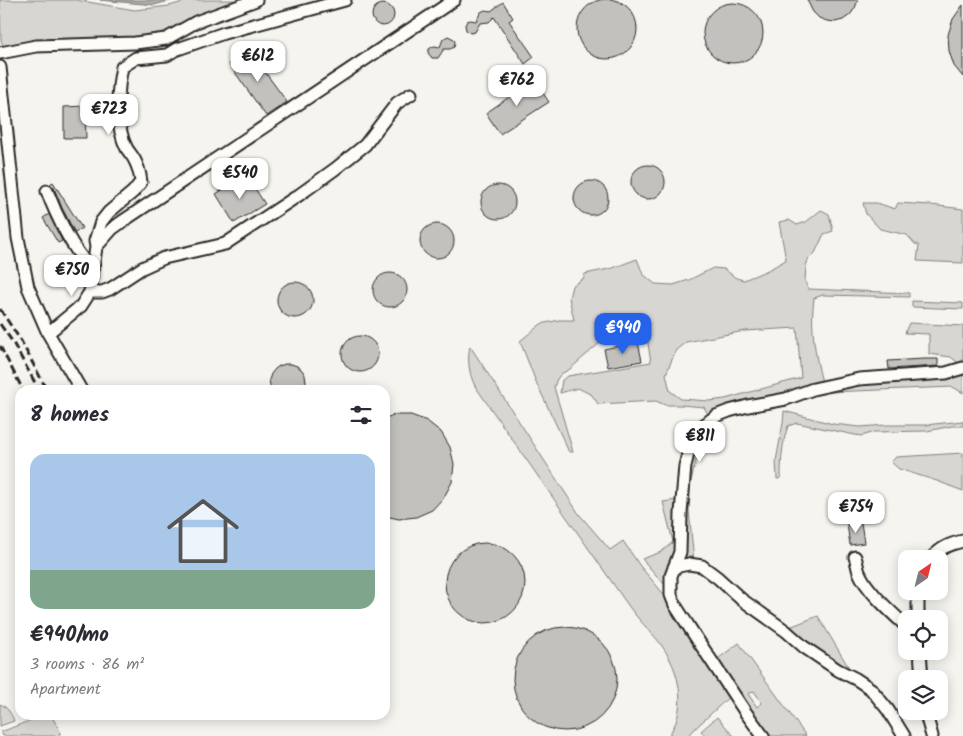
<!DOCTYPE html>
<html lang="en">
<head>
<meta charset="utf-8">
<style>
	:root { --surface:#fff; --page:#f2f2f3; --text:#2b2b33; --muted:#7c7c81; --line:#e1e1e2; --accent:#2563eb }
	body { margin:0; font-family:Kalam,sans-serif; background:var(--page); color:var(--text); height:100vh; display:flex; flex-direction:column; font-size:19px; white-space:nowrap }
	* { box-sizing:border-box; margin:0 }
	p { font-size:16px; color:var(--muted) }
	.icon { flex:none; width:28px; height:28px; fill:none; stroke:currentColor; stroke-width:2; stroke-linecap:round; stroke-linejoin:round }
	.map { position:relative; flex:1; overflow:hidden }
	.panel { position:absolute; left:15px; top:385px; width:375px; height:335px; display:flex; flex-direction:column; background:var(--surface); border-radius:15px; box-shadow:0 2px 12px #0003 }
	.panel>* { flex:none }
	.needle { width:32px; rotate:35deg }
	.buttons { position:absolute; left:898px; top:550px; display:grid; gap:10px }
	.buttons a { display:grid; place-items:center; width:50px; height:50px; border-radius:10px; background:var(--surface); box-shadow:0 2px 12px #0003; font-size:25px }
	.price { position:absolute; translate:-50% -42px; padding:0 11px; border-radius:10px; background:#fff; color:#222; font-size:16px; line-height:32px; filter:drop-shadow(0 1px 2px #0008) }
	.price::after { content:''; position:absolute; left:50%; top:30px; width:15px; height:11px; margin-left:-8px; background:inherit; clip-path:polygon(0 0,100% 0,50% 100%) }
	.price.on { background:var(--accent); color:#fff }
	ul { padding:0; list-style:none }
	li { display:grid; align-content:center; gap:10px; height:265px; padding:0 15px }
	li+li { border-top:1px solid var(--line) }
	li span { display:grid; place-items:center; height:155px; border-radius:15px; color:#555 }
	li>.icon { margin-inline-start:auto }
	span .icon { width:90px; height:90px; fill:#fffc; stroke-width:1 }
	li b { font-size:21px }
	h2 { display:flex; justify-content:space-between; align-items:center; height:60px; padding:0 15px; font-size:21px }
	.map>svg:first-child { display:block }
</style>
</head>
<body>
<div class="map">
<svg width="963" height="736" viewBox="0 0 963 736">
	<rect width="100%" height="100%" fill="#f5f4ef"/>
	<filter id="ink" filterUnits="userSpaceOnUse"><feTurbulence type="fractalNoise" baseFrequency=".02" numOctaves="2"/><feDisplacementMap in="SourceGraphic" scale="10" xChannelSelector="R" yChannelSelector="G"/><feConvolveMatrix kernelMatrix="1 2 1 2 8 2 1 2 1" color-interpolation-filters="sRGB"/></filter>
	<g filter="url(#ink)">
		<path fill="#d7d6d2" stroke="#81807e" fill-rule="evenodd" d="M0,0h76l59,10 34,-4 21,-6h53l-22,7 -29,11 -26,17 -68,5h-42l-17,1 -35,8 -3,-9z
			M863,203h14l18,6 3,-6 33,2 32,4v54l-46,-2 2,-16 -4,-1 -8,-9 -27,-6 -14,-15z
			M821,210l8,4 4,17 -9,3 -9,19 -7,7 -2,6 -1,15 3,8 101,4v4l-86,-2 -9,3c-4,28 1,57 8,84l-113,34 -5,-9 -23,-2h-16l-9,-4 -58,3 -6,-9 -14,-7 -18,5 2,-13 6,-4 83,-14 -5,-30 -44,9 -32,28 -9,5 -4,5 -3,8 19,65h-4l-33,-70 -16,-41 21,-17 18,-4h15l-5,-22 3,-12 12,-8 1,-4 28,-6 24,-9 6,15 12,10 18,1 16,-5 24,-12 11,1 12,9 8,2 24,-10 18,-10 -7,-38 10,-2 8,5 9,-3zM797,328l4,50 -76,21 -16,2 -28,-2 -11,-8 -4,-17 10,-24 10,-8 59,-11z
			M912,301l51,2v6l-51,-2z
			M909,323l54,3v37h-5l-7,-6 -22,-3v-20l-24,-1z
			M470,346l109,168 31,36 13,-9 17,25 27,32 64,97 -44,41h-18c2,-5 5,-9 7,-14 10,-30 -1,-61 -20,-84 -9,-10 -18,-19 -26,-30l-155,-222c-6,-12 -8,-27 -5,-40z
			M963,371v22l-10,-6 -123,5 -7,-3 22,-5z
			M784,411l49,13 27,3 26,-2h39l38,-4v5h-11l-25,5 -53,1 -12,4 -7,-1 -58,-12 -9,3c-6,17 -7,35 -7,52l-4,1 -1,-18 7,-38z
			M700,434l1,7 -10,40 -2,30 5,50 -13,1 9,-104z
			M963,453v38l-26,-10 -38,-12 -8,-7 5,-5z
			M677,500l1,47 -12,36 -2,1 -22,-25 19,-7 12,-10 -10,-40z
			M818,616l34,57 -20,-11 -45,-34z
			M739,643l7,10 60,83h-39l-52,-75zM754,691l8,12 -5,4 -9,-13z
			M0,704c7,3 12,10 14,17l-14,5z
			M44,715h7l10,18 -4,3h-54l-2,-4z
			M717,717l17,19h-29l-4,-5z"/>
		<path fill="#adaca9" stroke="#797877" d="M100,0h73l-19,5z"/>
		<path fill="#c2c1be" stroke="#2b2b2b" d="M577 29a30 30 0 1 1 60 0a30 30 0 1 1-60 0Z
			M807,0h51l-3,8 -5,7 -7,5 -8,2 -8,-1 -8,-3 -6,-6z
			M503,2l10,16 -4,3 25,36 -9,7 -31,-47 -5,5 -9,1 -5,9 -5,1 -4,-3 -1,-5 2,-4 4,-1 5,1 5,-9 4,-2 6,1z
			M703 33a30 30 0 1 1 60 0a30 30 0 1 1-60 0Z
			M372 15a11 11 0 1 1 22 0a11 11 0 1 1-22 0Z
			M963,5v72l-9,-11 -5,-15 -1,-16 5,-16z
			M448,36l6,3 1,3 -1,5 -4,2h-6l-6,9h-6l-4,-5 1,-4 5,-3 6,1 3,-8z
			M249,50l38,52 -21,14 -37,-52z
			M534,80l15,22 -49,32 -14,-21z
			M85,106l1,32h-22v-31z
			M631 182a17 17 0 1 1 34 0a17 17 0 1 1-34 0Z
			M241,178l6,9 5,-3 13,20 -31,19 -18,-29z
			M574 198a17 17 0 1 1 34 0a17 17 0 1 1-34 0Z
			M53,182l29,46 -7,5 -13,-25 -8,-20 -4,-4z
			M481 202a17 17 0 1 1 34 0a17 17 0 1 1-34 0Z
			M49,214l13,27 -4,2 -15,-25z
			M420 241a17 17 0 1 1 34 0a17 17 0 1 1-34 0Z
			M373 290a17 17 0 1 1 34 0a17 17 0 1 1-34 0Z
			M277 300a18 18 0 1 1 36 0a18 18 0 1 1-36 0Z
			M342 354a18 18 0 1 1 36 0a18 18 0 1 1-36 0Z
			M638,342l4,19 -34,6 -4,-18z
			M924,359h14v7l-49,3 -1,-8z
			M285,364h6l6,2 5,4 3,5 1,7 -1,8h-34l-2,-10 2,-6 4,-5 4,-3z
			M394,415h17l16,6 14,11 9,15 4,17 -2,18 -8,15 -12,13 -16,7 -17,2 -14,-3v-98z
			M861,522l3,21 -14,2 -3,-21z
			M445 583a40 40 0 1 1 80 0a40 40 0 1 1-80 0Z
			M513 679a52 52 0 1 1 104 0a52 52 0 1 1-104 0Z"/>
		<g fill="none" stroke-linecap="round" stroke-linejoin="round">
			<defs>
				<path id="minor" d="M0,53l36,-7 99,-3 31,-4 30,-17 60,-22
					M0,67l18,171 10,49 20,46 33,57
					M47,191c9,24 27,62 46,79
					M96,247l16,-18 11,-8 331,-221
					M90,292h12l8,-3 32,-21 22,-10 61,-14 74,-49 36,-26 30,-24 32,-42 14,-9
					M48,333l33,-27 9,-14 6,-45 -1,-6 6,-19 8,-10 24,-20 8,-10c-1,-9 -3,-16 -7,-23 -2,-4 -5,-7 -7,-10 -12,-23 -10,-58 -5,-82l14,-9 31,-3 8,-5 49,-17 121,-33
					M855,557c2,5 2,10 4,15 7,18 33,41 47,54
					M931,559c9,-11 18,-15 32,-18
					M674,567l15,-3 13,2 16,12 23,21 45,32 18,16 34,23 18,9 15,10 17,21 16,26
					M918,619v-28
					M920,651l2,28
					M925,711l7,25
					M763,736l-17,-23 -53,-80 -18,-28 -4,-10v-19l9,-24 1,-39 4,-47 4,-16 5,-12 6,-10 16,-12 13,-5 19,-5 38,-7 27,-10 46,-10 87,-6 17,-5"/>
			</defs>
			<use href="#minor" stroke="#2b2b2b" stroke-width="15"/>
			<use href="#minor" stroke="#fdfcf7" stroke-width="11"/>
			<path stroke="#2b2b2b" stroke-width="3" stroke-dasharray="8 4" stroke-linecap="butt" d="M0,309l21,32 26,49
				M0,324l12,17 27,49
				M0,346l23,44"/>
		</g>
	</g>
</svg>
<div class="buttons">
<a><svg class="needle" viewBox="-14 -14 28 28"><path d="M0-13l5 13h-10z" fill="#e53935"/><path d="M0 13l5-13h-10z" fill="#7c7c81"/></svg></a>
<a><svg class="icon" aria-label="locate" viewBox="0 0 24 24"><circle cx="12" cy="12" r="6"/><path d="M12 2v4M12 18v4M2 12h4M18 12h4"/></svg></a>
<a><svg class="icon" aria-label="layers" viewBox="0 0 24 24"><path d="M12 4l9 5-9 5-9-5zM3 14l9 5 9-5"/></svg></a>
</div>
<b class="price" style="left:258px;top:83px">€612</b>
<b class="price" style="left:517px;top:107px">€762</b>
<b class="price" style="left:109px;top:136px">€723</b>
<b class="price" style="left:240px;top:200px">€540</b>
<b class="price" style="left:72px;top:297px">€750</b>
<b class="price on" style="left:623px;top:355px">€940</b>
<b class="price" style="left:700px;top:463px">€811</b>
<b class="price" style="left:856px;top:534px">€754</b>
<section class="panel">
<h2>8 homes<svg class="icon" aria-label="filters" viewBox="0 0 24 24"><path d="M4 7h16M4 17h16"/><circle cx="9" cy="7" r="2"/><circle cx="15" cy="17" r="2"/></svg></h2>
<ul>
<li><span style="background:linear-gradient(#a9c7e8 75%,#7fa58c 0)"><svg class="icon" aria-label="home" viewBox="0 0 24 24"><path d="M3 11l9-7 9 7M6 9v11h12V9"/></svg></span><div><b>€940/mo</b><p>3 rooms · 86 m²</p><p>Apartment</p></div></li>
</ul>
</section>
</div>
</body>
</html>
